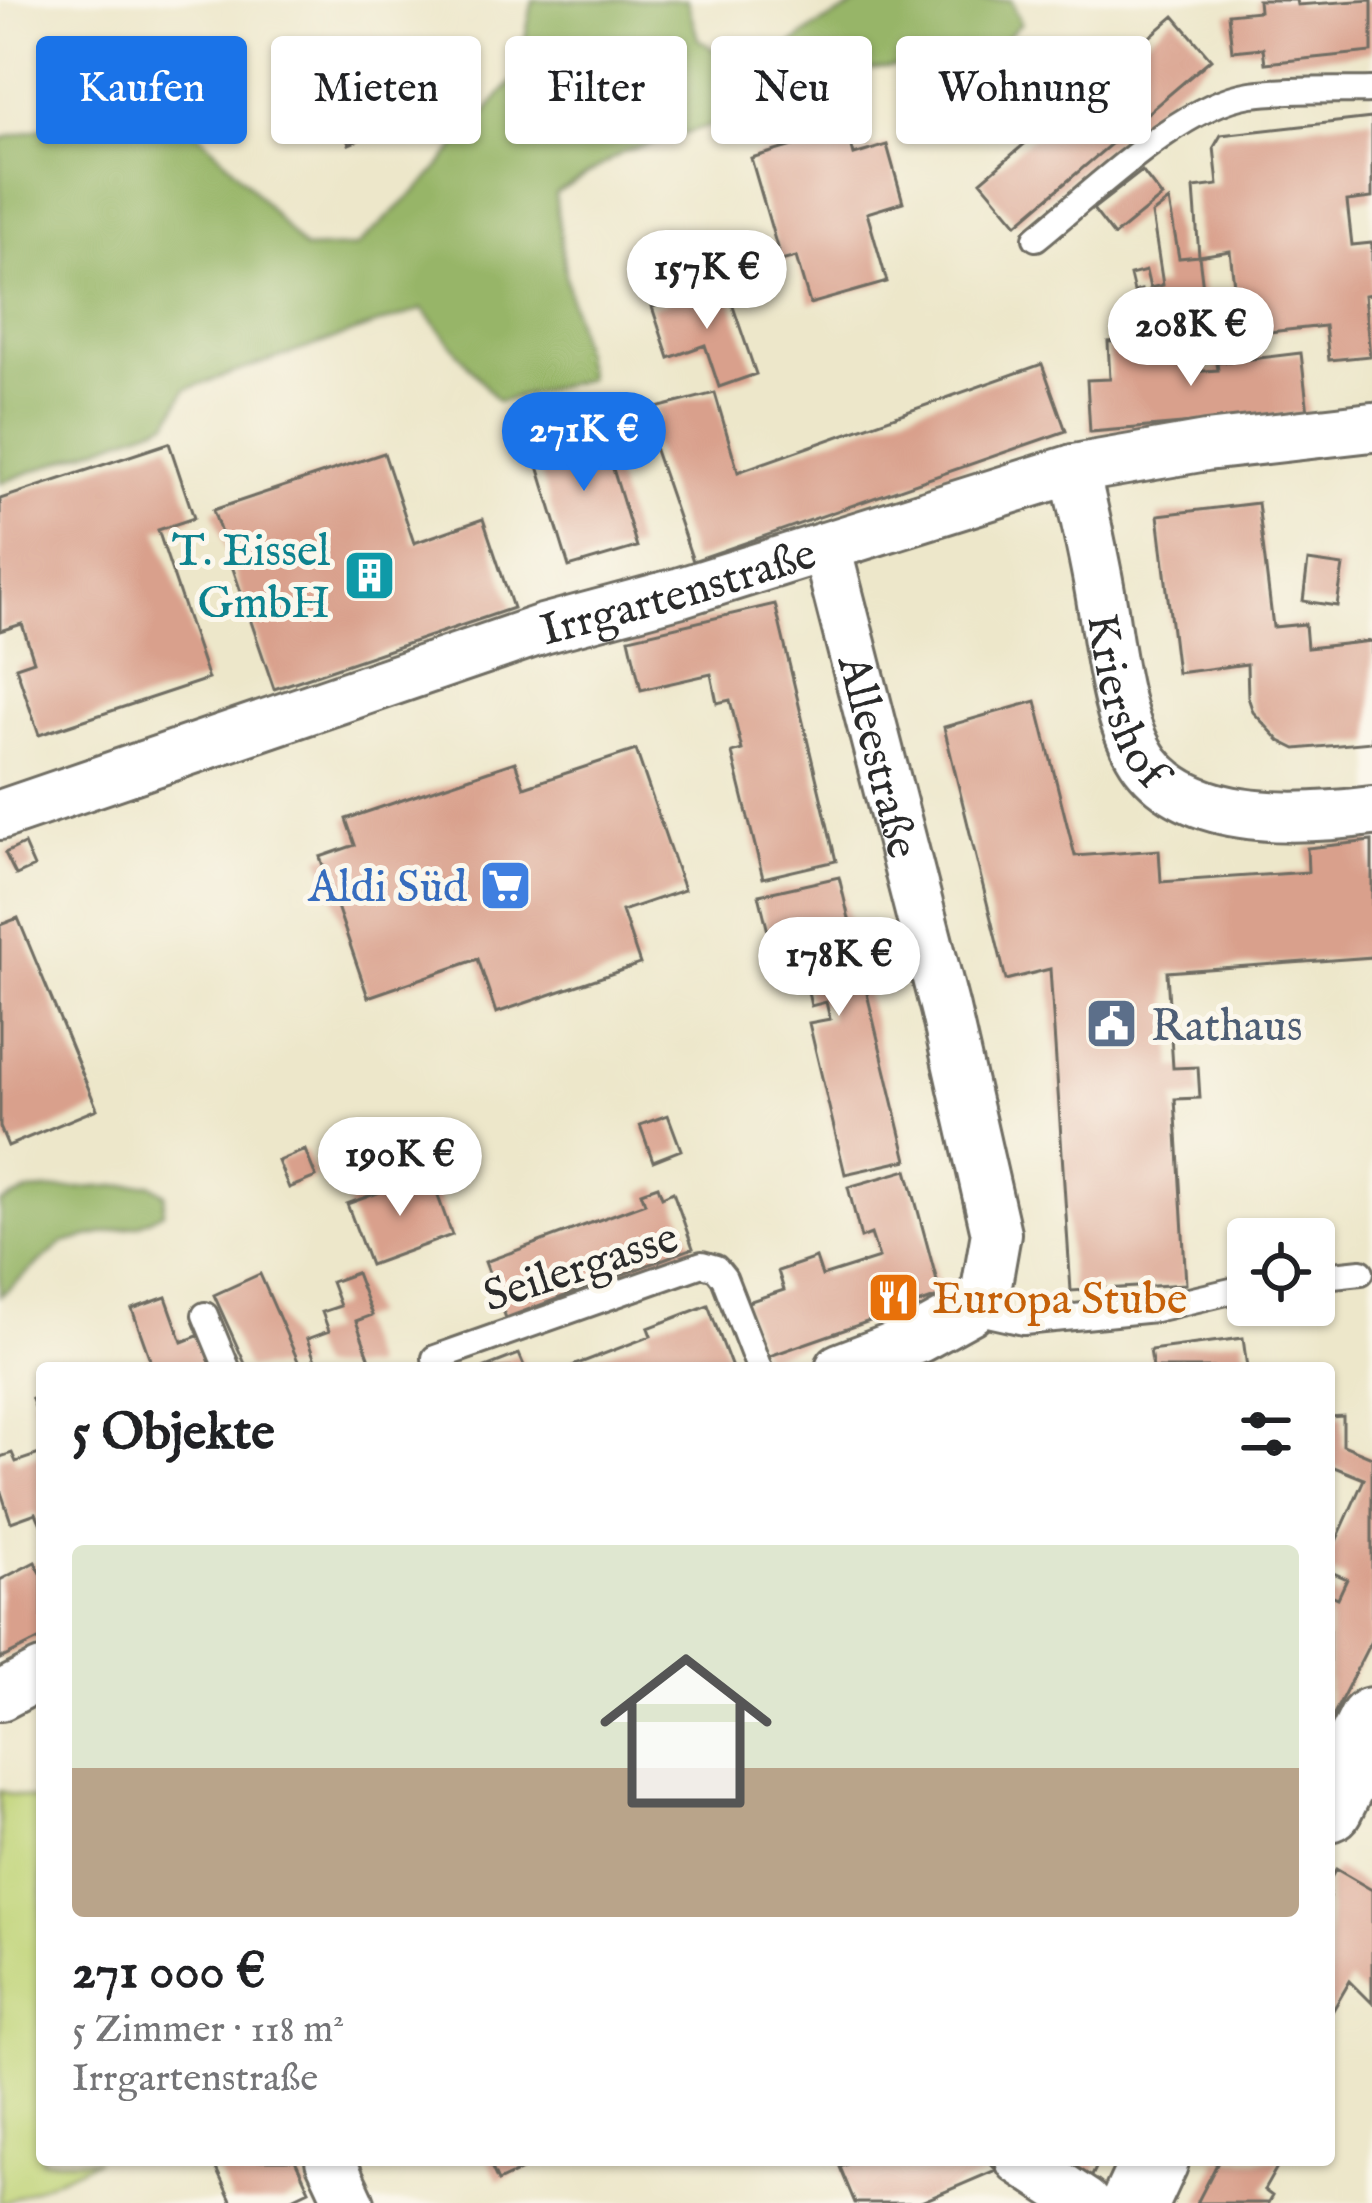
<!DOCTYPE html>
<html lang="de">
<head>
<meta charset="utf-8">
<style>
	:root { --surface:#fff; --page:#f6f6f6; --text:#202124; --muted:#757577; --accent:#1a73e8 }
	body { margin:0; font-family:"IM FELL English",serif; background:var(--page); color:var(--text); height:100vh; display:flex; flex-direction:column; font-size:45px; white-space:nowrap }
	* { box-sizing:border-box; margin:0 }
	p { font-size:39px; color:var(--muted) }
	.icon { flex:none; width:66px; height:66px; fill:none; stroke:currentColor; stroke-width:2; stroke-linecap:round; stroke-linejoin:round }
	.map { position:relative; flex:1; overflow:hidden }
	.side { position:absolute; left:36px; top:1362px; width:1299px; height:804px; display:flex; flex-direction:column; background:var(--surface); border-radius:12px; box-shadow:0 3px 9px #0004 }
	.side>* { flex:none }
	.guide { position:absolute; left:36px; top:36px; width:1302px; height:108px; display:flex; gap:24px }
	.tools { position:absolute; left:1227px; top:1218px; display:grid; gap:24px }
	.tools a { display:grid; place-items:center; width:108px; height:108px; border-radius:12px; background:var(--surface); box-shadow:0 3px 9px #0004; font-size:60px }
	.price { position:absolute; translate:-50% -102px; padding:0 27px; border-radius:42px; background:#fff; color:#222; font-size:39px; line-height:78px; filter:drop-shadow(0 3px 6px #0008) }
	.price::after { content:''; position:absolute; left:50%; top:72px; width:36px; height:27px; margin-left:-18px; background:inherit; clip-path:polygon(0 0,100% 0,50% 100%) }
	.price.current { background:var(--accent); color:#fff }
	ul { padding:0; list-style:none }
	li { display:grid; align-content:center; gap:24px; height:636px; padding:0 36px }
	li span { display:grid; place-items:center; height:372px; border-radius:12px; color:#555 }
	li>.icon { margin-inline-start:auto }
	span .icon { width:216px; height:216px; fill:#fffc; stroke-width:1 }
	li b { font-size:51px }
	h2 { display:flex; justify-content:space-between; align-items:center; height:144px; padding:0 36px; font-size:51px }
	.chip { padding:0 42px; border-radius:12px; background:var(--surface); box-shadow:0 3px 9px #0004; font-size:42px; line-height:108px }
	.chip.current { background:var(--accent); color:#fff }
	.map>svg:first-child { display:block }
</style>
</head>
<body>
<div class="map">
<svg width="1372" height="2203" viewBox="0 0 1372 2203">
	<rect width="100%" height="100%" fill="#fbf7ec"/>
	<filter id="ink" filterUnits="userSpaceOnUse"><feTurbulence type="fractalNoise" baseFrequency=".00833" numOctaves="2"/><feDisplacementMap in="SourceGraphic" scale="24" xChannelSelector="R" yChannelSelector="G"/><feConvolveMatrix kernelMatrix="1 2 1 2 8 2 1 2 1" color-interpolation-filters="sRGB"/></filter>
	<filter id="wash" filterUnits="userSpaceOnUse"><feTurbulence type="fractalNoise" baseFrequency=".004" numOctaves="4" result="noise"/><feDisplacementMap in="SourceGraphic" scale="48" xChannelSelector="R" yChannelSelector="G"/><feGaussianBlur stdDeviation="2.7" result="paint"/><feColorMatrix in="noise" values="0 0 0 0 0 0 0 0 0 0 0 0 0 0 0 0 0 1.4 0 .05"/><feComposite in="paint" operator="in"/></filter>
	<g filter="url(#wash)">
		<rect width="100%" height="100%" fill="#ede7ca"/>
		<path fill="#bfd376" stroke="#757f50" stroke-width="3" d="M0,1791l42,11v358h55l-93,43h-4z"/>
		<path fill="#97b567" stroke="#617049" stroke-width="3" d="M533,0h154l11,39 54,36 60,-46 54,-29h145l10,23 -32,32 -177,22 -43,32 -145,43 -69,42 10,80 23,105 -90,23 -75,-93 -237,80 -18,33 -168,61v-344l163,-41 70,69 71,82 52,-2 72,-67 89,-104z
			M150,1184l15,10 -2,18 -25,13 -75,18 -63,53v-93l30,-12z"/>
		<g id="blocks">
			<path fill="#d9a08c" d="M1258,0h38l1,5 75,-5v52l-107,11 -2,-15 -31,3 -4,-37 31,-3z
				M1174,16l37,43 -194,165 -36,-43z
				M450,41l7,20 -27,9 -6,-21z
				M364,93l17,38 -32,13 -17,-38z
				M1372,118v80l-25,3 5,44 20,-2v51l-8,1 6,61 -41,4 -4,-34 -85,9 -10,-84 -31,5 -5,-68 24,-3 -4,-38 7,-12z
				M847,130l7,25 33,-10 16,57 -36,11 20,69 -77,22 -14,-47 -15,4 -30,-103z
				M1142,171l20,26 -48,39 -21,-27z
				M1169,201l10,57 20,-2 7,57 -60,7 -5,-30 -7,2 -4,-17 16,-4 4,17 13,-3 -11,-71z
				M725,283l31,91 -37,13 -14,-42 -36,13 -17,-51z
				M1168,338l1,22 21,-1 1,13 27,-2 -1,-7 84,-10 7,60 -218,19 -3,-52 23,-1 -2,-37z
				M1042,364l24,67 -373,130 -47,-137 14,-5 -4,-11 59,-15 23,79z
				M598,420l39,127 -68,20 -39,-127z
				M169,443l25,75 -36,12 50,149 -169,56 -23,-68 18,-6 -12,-37 -22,7v-132z
				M384,453l30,90 69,-24 30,89 -239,81 -61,-179z
				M1258,503l15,124 32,-3 2,24 65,-7v101l-76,7 -16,-8 -27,-29 -5,-15 -1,-33 -70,9 -19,-158z
				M1308,561l35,5 -6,40 -34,-5z
				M775,604l61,257 -73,17 -31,-125 10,-3 -12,-50 -13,3 -6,-29 -70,16 -12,-52z
				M1036,701l39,155 84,-6 2,32 147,-10 -1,-24 65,-7v116l-205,15 6,96 25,-1 2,31 -25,1 11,185 -115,7 -21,-322 -44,11 -62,-253z
				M636,750l48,140 -62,21 18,53 -144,49 -18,-54 -110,38 -48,-140 35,-12 -9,-26 169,-57 9,25z
				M24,844l10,23 -18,8 -11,-22z
				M839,877l68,283 -62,14 -36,-151 21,-4 -4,-17 -15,4 -8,-37 -16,4 -4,-19 -9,2 -15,-61z
				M18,918l79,191 -89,37 -8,-19v-202z
				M668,1115l13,35 -28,11 -13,-36z
				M305,1150l11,27 -27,11 -11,-27z
				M907,1170l34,126 -177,62 -19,-55 39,-13 -6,-19 38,-13 6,18 57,-18 -8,-24 -10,4 -13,-51z
				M430,1174l22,61 -82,30 -23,-61z
				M658,1186l4,11 11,-5 20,56 -187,70 -21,-56 160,-59 -4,-11z
				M356,1273l16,42 -16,6 17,47h-55l-11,-29 22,-8 -7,-19 18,-6 -9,-24z
				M260,1274l32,73 9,21h-54l-33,-73z
				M166,1297l16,45 18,-7 12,33h-59l-21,-59z
				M708,1305l24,63h-165l84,-32 -3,-8z
				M1243,1338l4,30h-94l-3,-18z
				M519,1354l6,14h-42z
				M42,1395v30l-10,-26z
				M1343,1416v29l29,12v182l-43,85v-130l9,4 9,-19 -18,-8v-14l35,-78 -35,-14v-48z
				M12,1453l4,9 26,-9v74l-6,-14 -25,9 -11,-33v-32z
				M35,1562l7,13v63l-42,21v-79z
				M1336,1869l36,21v113l-22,-22 -21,36v-136z
				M212,2160h83l14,30 -27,13h-50z
				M488,2160h55l-45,21z
				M857,2160h130l9,10 -77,33h-64l-15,-36z
				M1036,2160h64l-13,26z
				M1210,2160h71l-17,30 8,6 -4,7h-71l20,-39z"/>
		</g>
	</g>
	<g filter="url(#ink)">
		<use href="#blocks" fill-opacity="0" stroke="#6f6d63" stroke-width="3"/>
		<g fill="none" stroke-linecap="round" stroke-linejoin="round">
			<defs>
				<path id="lane" d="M1036,238c55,-44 145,-134 215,-144 39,-5 81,-3 121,-4
					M1314,1277l47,-5
					M970,1310l54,12 131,-13 93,-22
					M205,1315l22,53
					M435,1358l267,-94 14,4 8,10 35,90"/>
				<g id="street">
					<path id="s1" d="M1074,469c9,39 18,78 25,117 10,53 15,135 47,178 48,63 157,56 226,47"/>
					<path id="s2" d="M826,547l119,462 51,224 -10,57 -16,20 -51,28 -79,30"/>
					<path id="s3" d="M0,815l543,-186 138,-37 393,-123 132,-23 166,-19"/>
					<path d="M0,1696l42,-22"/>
					<path d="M330,2160l20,43"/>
					<path d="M1020,2160l65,43"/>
				</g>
				<path id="secondary" d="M1329,1808l43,-87
					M1135,2203l20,-43"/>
			</defs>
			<use href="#lane" stroke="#6f6d63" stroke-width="30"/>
			<use href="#street" stroke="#6f6d63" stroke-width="54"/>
			<use href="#secondary" stroke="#6f6d63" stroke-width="72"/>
			<use href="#lane" stroke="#fff" stroke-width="24"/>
			<use href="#street" stroke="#fff" stroke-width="48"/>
			<use href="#secondary" stroke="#fff" stroke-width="66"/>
		</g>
	</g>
	<defs>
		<symbol id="building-square" viewBox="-11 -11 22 22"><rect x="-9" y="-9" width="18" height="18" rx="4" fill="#0f9aa8" stroke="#fbf7ec"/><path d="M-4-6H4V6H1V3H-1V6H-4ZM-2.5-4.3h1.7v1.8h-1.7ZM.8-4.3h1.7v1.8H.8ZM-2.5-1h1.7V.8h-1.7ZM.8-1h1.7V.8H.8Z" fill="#fff"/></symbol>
		<symbol id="supermarket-square" viewBox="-11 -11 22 22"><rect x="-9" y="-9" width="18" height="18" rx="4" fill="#3f7fe0" stroke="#fbf7ec"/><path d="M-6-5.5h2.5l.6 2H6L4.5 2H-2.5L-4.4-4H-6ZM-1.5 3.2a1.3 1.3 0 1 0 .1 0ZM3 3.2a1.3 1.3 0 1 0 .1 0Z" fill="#fff"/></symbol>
		<symbol id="civic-square" viewBox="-11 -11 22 22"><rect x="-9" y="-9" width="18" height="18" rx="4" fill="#5c6f8a" stroke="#fbf7ec"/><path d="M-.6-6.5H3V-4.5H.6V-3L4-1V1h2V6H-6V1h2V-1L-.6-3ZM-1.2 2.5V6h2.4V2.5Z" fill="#fff"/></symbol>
		<symbol id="restaurant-square" viewBox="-11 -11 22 22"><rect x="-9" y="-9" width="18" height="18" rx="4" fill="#e8710a" stroke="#fbf7ec"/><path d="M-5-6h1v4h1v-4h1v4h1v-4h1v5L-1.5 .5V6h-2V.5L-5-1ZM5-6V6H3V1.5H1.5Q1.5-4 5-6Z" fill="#fff"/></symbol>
	</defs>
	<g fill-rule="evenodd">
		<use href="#building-square" x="340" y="546" width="59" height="59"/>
		<use href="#supermarket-square" x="476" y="856" width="59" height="59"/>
		<use href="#civic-square" x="1082" y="994" width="59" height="59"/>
		<use href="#restaurant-square" x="864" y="1268" width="59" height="59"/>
	</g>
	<g text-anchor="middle" stroke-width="10" stroke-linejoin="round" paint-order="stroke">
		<g font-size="45" fill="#0d838f" stroke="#fbf7ec" text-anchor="end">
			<text x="330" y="565">T. Eissel<tspan x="330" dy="52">GmbH</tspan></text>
		</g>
		<g font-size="45" fill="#2b2b2b" stroke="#fbf7ec">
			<text dy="16" stroke="none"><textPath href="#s3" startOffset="714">Irrgartenstraße</textPath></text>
			<text dy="16" stroke="none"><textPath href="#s1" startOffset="237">Kriershof</textPath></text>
			<text dy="16" stroke="none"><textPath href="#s2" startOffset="216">Alleestraße</textPath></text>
			<text transform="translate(580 1265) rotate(-18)" y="16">Seilergasse</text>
		</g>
		<g font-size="45" fill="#366cbe" stroke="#fbf7ec" text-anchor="end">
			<text x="467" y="901">Aldi Süd</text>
		</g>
		<g font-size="45" fill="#4e5e75" stroke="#fbf7ec" text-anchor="start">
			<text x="1151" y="1040">Rathaus</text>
		</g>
		<g font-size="45" fill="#c56008" stroke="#fbf7ec" text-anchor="start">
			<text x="932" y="1313">Europa Stube</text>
		</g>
	</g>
</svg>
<div class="tools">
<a><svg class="icon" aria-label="locate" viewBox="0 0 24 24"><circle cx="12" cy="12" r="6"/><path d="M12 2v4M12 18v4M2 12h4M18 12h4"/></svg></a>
</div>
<b class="price" style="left:707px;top:332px">157K €</b>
<b class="price" style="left:1191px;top:389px">208K €</b>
<b class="price current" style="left:584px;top:494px">271K €</b>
<b class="price" style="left:839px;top:1019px">178K €</b>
<b class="price" style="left:400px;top:1219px">190K €</b>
<div class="guide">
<a class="chip current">Kaufen</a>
<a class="chip">Mieten</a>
<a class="chip">Filter</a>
<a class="chip">Neu</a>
<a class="chip">Wohnung</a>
</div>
<section class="side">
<h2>5 Objekte<svg class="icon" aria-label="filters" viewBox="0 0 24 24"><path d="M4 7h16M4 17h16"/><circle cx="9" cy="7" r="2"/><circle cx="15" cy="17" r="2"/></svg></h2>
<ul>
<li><span style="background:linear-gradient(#dfe7d0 60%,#b9a48a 0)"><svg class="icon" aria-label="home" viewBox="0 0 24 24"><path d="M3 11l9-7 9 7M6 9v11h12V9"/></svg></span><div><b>271 000 €</b><p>5 Zimmer · 118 m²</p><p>Irrgartenstraße</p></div></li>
</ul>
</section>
</div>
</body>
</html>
